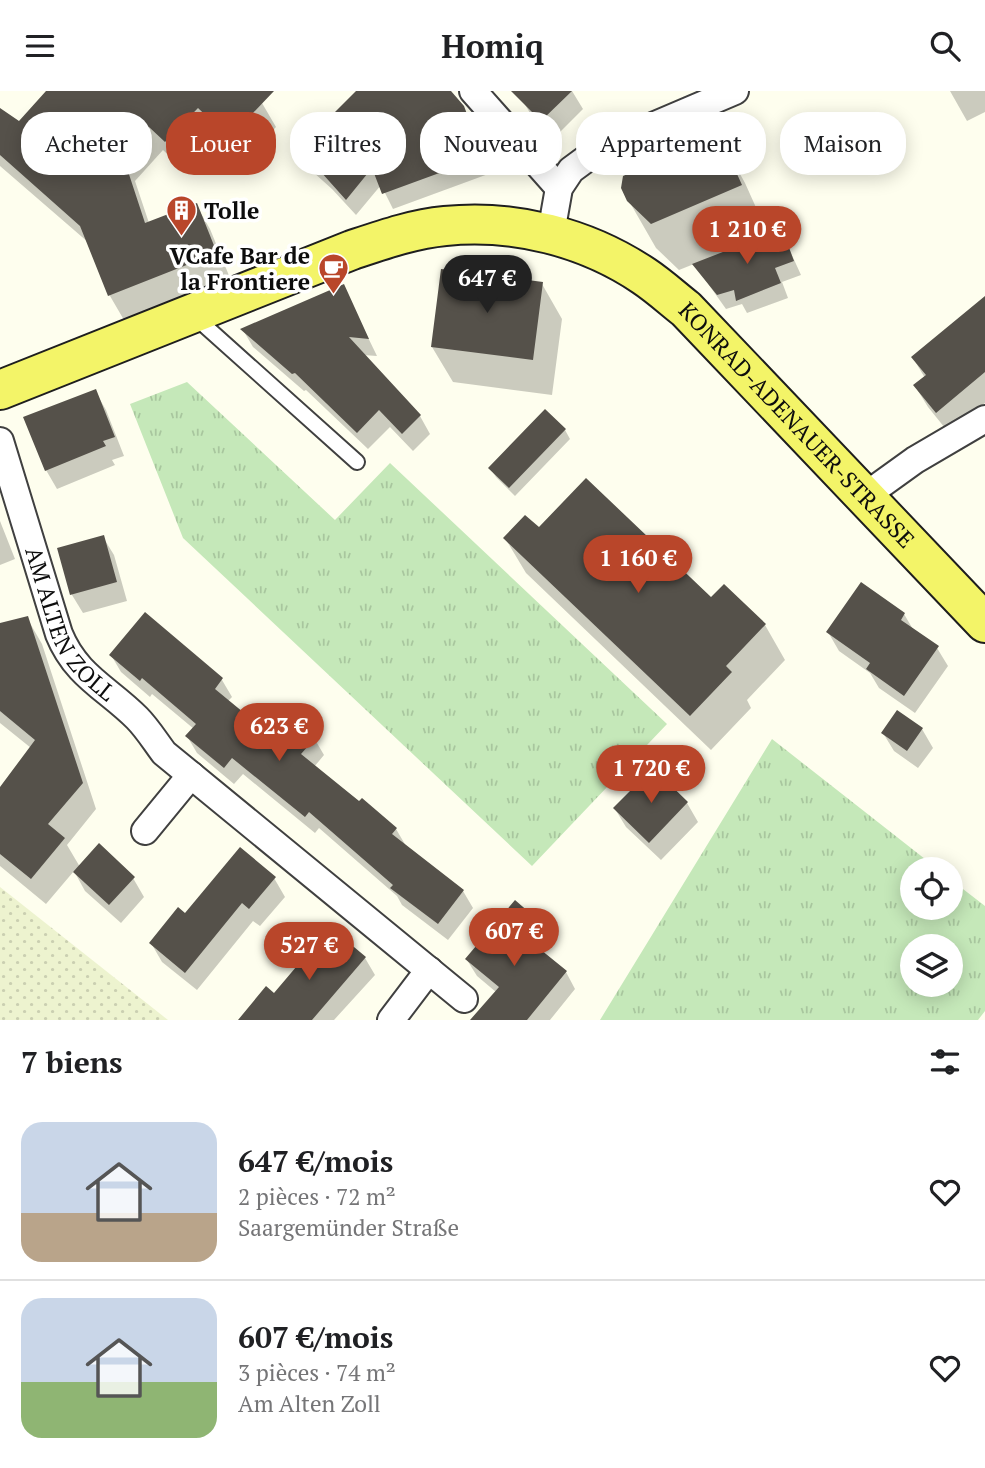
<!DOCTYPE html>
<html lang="fr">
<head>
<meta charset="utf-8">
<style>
	:root { --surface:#fff; --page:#f2f2f2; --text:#202124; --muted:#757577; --line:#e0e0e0; --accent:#b9462a }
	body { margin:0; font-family:"PT Serif",serif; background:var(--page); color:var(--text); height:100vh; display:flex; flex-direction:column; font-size:26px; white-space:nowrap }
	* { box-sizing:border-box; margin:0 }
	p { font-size:23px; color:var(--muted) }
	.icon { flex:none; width:38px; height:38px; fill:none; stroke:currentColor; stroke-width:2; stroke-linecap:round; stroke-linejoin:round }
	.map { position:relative; height:929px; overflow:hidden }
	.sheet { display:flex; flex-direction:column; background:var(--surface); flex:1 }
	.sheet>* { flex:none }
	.top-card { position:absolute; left:21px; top:21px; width:943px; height:63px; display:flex; gap:14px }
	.tools { position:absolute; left:900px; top:766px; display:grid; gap:14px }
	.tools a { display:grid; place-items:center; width:63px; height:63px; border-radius:50%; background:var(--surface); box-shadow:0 4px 18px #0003; font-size:35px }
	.price { position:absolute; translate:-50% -60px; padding:0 16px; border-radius:24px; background:var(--accent); color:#fff; font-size:23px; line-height:46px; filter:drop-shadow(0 2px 4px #0008) }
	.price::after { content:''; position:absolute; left:50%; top:42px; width:21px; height:16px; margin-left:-10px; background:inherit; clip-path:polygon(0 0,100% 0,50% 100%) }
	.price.selected { background:#222; color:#fff }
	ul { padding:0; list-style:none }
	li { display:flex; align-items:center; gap:21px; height:175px; padding:0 21px }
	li+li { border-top:2px solid var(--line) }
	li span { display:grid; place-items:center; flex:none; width:196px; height:140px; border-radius:21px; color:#555 }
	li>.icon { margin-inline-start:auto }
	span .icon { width:84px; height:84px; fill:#fffc; stroke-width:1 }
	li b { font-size:30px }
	h2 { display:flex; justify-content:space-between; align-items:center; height:84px; padding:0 21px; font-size:30px }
	.tag { padding:0 24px; border-radius:28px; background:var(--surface); box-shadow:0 4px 18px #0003; font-size:24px; line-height:63px }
	.tag.selected { background:var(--accent); color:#fff }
	header { display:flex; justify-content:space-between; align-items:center; height:91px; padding:0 21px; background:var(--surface); font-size:32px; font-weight:800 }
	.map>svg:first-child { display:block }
</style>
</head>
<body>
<header><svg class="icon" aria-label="menu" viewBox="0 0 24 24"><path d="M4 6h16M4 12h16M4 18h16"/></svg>Homiq<svg class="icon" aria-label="search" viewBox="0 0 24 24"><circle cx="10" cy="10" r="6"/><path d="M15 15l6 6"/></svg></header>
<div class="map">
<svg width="985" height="929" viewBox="0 0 985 929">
	<defs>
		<pattern id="farmland-dots" width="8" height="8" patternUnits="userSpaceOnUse" patternTransform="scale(1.75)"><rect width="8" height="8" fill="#edf3cf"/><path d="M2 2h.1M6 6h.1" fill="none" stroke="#cacfb1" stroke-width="1.8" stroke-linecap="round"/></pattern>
		<pattern id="grass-tufts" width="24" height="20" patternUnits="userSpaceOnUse" patternTransform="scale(1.75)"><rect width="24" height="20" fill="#c5e8b9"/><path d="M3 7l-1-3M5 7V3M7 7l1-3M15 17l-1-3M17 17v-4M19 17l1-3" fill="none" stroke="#a8c69e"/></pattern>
	</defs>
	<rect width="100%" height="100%" fill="#fefeee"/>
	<path fill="url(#farmland-dots)" d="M0,796l168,133h-168z"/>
	<path fill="url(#grass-tufts)" fill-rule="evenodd" d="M187,291l148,138 55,-57 277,261 -135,142 -349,-328 -53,-134z
		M772,648l167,131h-27v38h38v-29l35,27v105l-7,9h-378zM912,856h38v38h-38z"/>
	<path fill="#0003" d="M49,0h201l12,12 14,24 -33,34 -31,-30 -33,34 -16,-15 -28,31 14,42 47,-18 14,24 20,49 -106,42 -14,-24 -21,-53 -89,-77v-56l19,14z
		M359,0h90l14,16 10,17 18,49 -98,36 -12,-24 -25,30 -24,-26 -19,-17 -9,-16z
		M533,0h39l11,18 -30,30 -19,-19 -11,-19z
		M950,0h35v21l-18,9z
		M719,45l26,47 22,49 -39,17 1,3 52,-21 20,44 -19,7 6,16 -41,15 -5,-9 -16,5 -32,-45 -15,6 -23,-22 -27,-47z
		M542,193l20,35 -10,76 -99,-13 -21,-35z
		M343,195l34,70 -14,-1 57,61 10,18 -17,17 -23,-24 -22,22 -62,-59 -2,1 -51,-44 -10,-17z
		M985,218v94l-36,30 -21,-26 -13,-21 10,-8 -12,-20z
		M95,300l11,19 18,46 -12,4 3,5 -58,24 -11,-19z
		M565,339l5,9 -55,57 -19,-19 -6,-9z
		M0,430l15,38 -15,6z
		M539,439l172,69 54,26 20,35 -38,40 4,8 -40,42 -185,-177 -21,-35z
		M103,446l11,18 13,46 -44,12 -11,-18 -13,-46z
		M904,523l10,17 23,17 11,18 -33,47 -36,-25 -9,-15 -31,-22 -11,-19z
		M27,527l15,26 54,165 -29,36 13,22 53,11 11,19 -23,26 -36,-32 -11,-20 -28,33 -46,-38v-78l31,-40 -31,-25v-98z
		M150,528l72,61 10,17 -5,5 45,37 42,-1 10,17 -10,12 82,62 10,17 57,45 10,17 -25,32 -46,-35 -5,-9 -78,-68 -4,5 -72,-59 -9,10 -37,-31 -10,-17 7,-7 -42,-35 -2,3 -29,-25 -10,-17z
		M922,638l11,19 -15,20 -24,-17 -11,-18z
		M687,712l11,19 -37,38 -35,-33 -11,-18z
		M274,787l11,19 -25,29 -7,-5 -56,69 -35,-28 -11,-19 34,-28z
		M537,830l10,17 -9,11 28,23 9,17 -25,31h-78l24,-28 -19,-16 -10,-16z
		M365,867l10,17 -41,45h-94l34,-25z"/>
	<path fill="#55514a" d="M46,0h228l-45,47 -31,-30 -33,34 -16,-15 -26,29 22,67 52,-20 20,50 -109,43 -28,-70 -80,-71v-47l19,13z
		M356,0h95l13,15 19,51 -101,37 -10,-26 -26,32 -25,-28 -19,-16 35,-42 -2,-2z
		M511,0h61l-31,30z
		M719,43l23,51 -91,39 -24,-23 -6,-13 2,-12z
		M782,138l12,32 -19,7 6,15 -45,18 -2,-11 -17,5 -25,-31z
		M441,178l102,13 -10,78 -102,-13z
		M344,193l25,55 -20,-2 72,78 -19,19 -23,-24 -22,23 -62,-60 -3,1 -52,-45z
		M985,205v76l-49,41 -23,-28 13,-10 -15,-18z
		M96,298l19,48 -12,4 3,5 -61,25 -22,-54z
		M545,318l21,20 -57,59 -21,-20z
		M586,387l125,119 13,-13 42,40 -40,42 6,6 -42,44 -187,-178 22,-23 14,12z
		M104,444l13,47 -47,13 -13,-47z
		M861,491l44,31 -4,7 38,26 -35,50 -38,-27 4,-6 -44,-31z
		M145,521l78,66 -8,11 57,47 18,-21 26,22 -15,17 58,47 3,-3 35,30 -5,6 72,56 -26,34 -48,-36 3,-3 -84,-73 -4,5 -73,-59 -8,10 -39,-32 11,-12 -54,-46 -2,3 -31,-26z
		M28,525l55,167 -35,41 17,14 -34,41 -31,-25v-67l35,-47 -35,-29v-88z
		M897,619l26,18 -16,23 -26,-18z
		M653,677l35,34 -39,41 -36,-35z
		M99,752l36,34 -26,28 -36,-33z
		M240,756l36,30 -27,32 -7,-6 -57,70 -36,-30 29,-36 7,6z
		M515,809l23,20 -13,17 42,34 -40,49h-57l29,-33 -34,-28z
		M330,836l36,30 -54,63h-74l28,-34 8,7z"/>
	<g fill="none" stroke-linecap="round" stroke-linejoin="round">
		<defs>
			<path id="service" d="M194,225l163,146"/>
			<g id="minor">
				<path d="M473,0l86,97"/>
				<path d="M551,142l8,-45 12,-18 19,-14 30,-16 115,-49"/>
				<path id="s1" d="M0,350l59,193c17,42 48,54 78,84 10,10 18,23 27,35l300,246"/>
				<path d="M865,405l50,-36 70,-41"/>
				<path d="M145,740l46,-56"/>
				<path d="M391,929l38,-50"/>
			</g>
			<g id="primary">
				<path id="s2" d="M0,299l352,-140c30,-10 61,-21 93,-24 69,-7 141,11 199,50 15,10 28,22 42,33l299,314"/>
			</g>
		</defs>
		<use href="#service" stroke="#404040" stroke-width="18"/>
		<use href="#minor" stroke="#404040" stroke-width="30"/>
		<use href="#primary" stroke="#1e1e1e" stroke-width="42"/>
		<use href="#service" stroke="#fff" stroke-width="14"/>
		<use href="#minor" stroke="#fff" stroke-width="26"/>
		<use href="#primary" stroke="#f3f468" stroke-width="38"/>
	</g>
	<defs>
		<symbol id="building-pin" viewBox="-11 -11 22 30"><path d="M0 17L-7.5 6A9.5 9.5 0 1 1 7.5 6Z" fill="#b9462a" stroke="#fff"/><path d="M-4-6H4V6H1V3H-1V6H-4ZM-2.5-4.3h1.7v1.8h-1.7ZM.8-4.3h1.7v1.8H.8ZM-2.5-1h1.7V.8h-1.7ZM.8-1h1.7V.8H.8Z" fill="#fff"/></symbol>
		<symbol id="cafe-pin" viewBox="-11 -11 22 30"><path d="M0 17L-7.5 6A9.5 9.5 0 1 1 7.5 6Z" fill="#b9462a" stroke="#fff"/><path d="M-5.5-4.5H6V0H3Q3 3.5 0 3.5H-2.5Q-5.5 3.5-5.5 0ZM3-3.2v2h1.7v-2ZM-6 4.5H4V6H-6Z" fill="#fff"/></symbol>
	</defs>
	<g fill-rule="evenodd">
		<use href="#building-pin" x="164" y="102" width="35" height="47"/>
		<use href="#cafe-pin" x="316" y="160" width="35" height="47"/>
	</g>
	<g text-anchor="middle" stroke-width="7" stroke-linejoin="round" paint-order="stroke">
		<g font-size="23" font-weight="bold" fill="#0d0d0d" stroke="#fff" text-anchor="start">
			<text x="204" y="128">Tolle</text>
			<text x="310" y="173" text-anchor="end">VCafe Bar de<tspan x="310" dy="26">la Frontiere</tspan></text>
		</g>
		<g font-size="23" fill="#0d0d0d" stroke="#fff">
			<text dy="8" stroke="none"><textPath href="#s2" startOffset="898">KONRAD-ADENAUER-STRASSE</textPath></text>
			<text dy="8" stroke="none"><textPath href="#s1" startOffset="198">AM ALTEN ZOLL</textPath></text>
		</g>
	</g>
</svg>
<div class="tools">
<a><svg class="icon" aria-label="locate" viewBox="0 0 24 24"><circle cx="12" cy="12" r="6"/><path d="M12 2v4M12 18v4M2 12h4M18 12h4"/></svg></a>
<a><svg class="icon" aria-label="layers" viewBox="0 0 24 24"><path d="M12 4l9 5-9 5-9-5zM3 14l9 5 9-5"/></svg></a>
</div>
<b class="price" style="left:747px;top:175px">1 210 €</b>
<b class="price selected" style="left:487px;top:224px">647 €</b>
<b class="price" style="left:638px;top:504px">1 160 €</b>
<b class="price" style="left:279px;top:672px">623 €</b>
<b class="price" style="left:651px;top:714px">1 720 €</b>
<b class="price" style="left:514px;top:877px">607 €</b>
<b class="price" style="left:309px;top:891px">527 €</b>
<div class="top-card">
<a class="tag">Acheter</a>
<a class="tag selected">Louer</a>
<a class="tag">Filtres</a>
<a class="tag">Nouveau</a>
<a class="tag">Appartement</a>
<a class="tag">Maison</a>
</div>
</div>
<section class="sheet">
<h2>7 biens<svg class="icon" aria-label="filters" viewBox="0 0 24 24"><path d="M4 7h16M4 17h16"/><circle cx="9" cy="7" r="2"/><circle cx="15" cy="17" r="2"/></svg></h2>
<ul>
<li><span style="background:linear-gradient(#c9d6e8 65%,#b9a48a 0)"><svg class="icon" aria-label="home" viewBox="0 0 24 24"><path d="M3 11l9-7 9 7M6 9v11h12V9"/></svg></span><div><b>647 €/mois</b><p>2 pièces · 72 m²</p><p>Saargemünder Straße</p></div><svg class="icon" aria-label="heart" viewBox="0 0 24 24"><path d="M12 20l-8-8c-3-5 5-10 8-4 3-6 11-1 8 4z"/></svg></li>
<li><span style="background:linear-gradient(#c9d6e8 60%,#8fb573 0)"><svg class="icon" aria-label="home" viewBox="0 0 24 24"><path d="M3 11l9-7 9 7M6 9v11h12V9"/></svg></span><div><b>607 €/mois</b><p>3 pièces · 74 m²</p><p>Am Alten Zoll</p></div><svg class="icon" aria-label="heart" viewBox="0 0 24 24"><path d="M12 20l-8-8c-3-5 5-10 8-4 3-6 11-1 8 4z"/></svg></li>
</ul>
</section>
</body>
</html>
